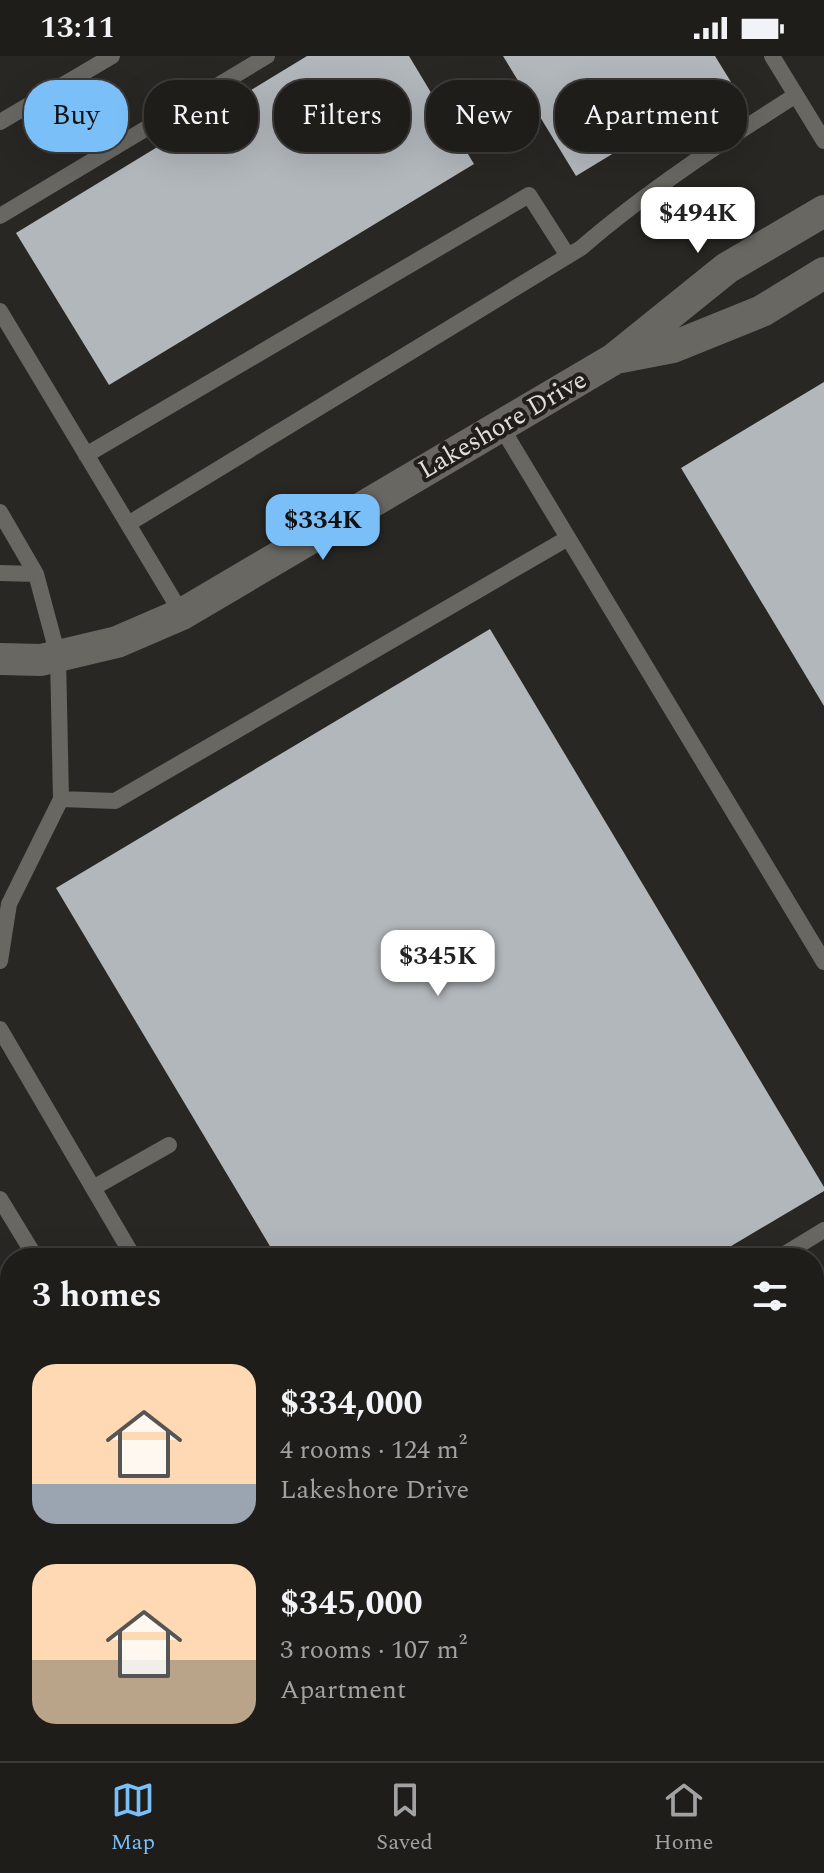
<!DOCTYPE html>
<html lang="en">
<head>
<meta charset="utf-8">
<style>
	:root { --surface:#1f1d1a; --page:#272623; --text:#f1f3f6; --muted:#a1a2a2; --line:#3c3b39; --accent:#7abff8 }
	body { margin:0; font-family:Spectral,serif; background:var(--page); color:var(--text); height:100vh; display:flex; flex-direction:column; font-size:30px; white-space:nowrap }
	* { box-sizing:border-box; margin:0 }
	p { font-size:26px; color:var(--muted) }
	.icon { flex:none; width:44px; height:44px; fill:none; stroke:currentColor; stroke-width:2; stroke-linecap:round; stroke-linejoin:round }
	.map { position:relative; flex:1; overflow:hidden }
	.panel { position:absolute; left:0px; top:1192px; width:824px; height:514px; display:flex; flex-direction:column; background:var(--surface); border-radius:32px 32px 0 0; box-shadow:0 8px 32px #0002,0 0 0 2px var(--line) }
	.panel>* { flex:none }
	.top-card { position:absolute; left:24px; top:24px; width:776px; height:72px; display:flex; gap:16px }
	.price { position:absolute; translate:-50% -68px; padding:0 18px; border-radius:16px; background:#fff; color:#222; font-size:26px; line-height:52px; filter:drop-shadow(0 2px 4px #0008) }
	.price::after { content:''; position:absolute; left:50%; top:48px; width:24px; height:18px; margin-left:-12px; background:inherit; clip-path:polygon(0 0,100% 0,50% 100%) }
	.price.current { background:var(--accent); color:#111 }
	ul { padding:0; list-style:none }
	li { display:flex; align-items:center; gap:24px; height:200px; padding:0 32px }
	li span { display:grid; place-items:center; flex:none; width:224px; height:160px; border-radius:24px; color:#555 }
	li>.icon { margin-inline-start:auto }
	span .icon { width:96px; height:96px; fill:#fffc; stroke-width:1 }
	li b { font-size:34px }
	h2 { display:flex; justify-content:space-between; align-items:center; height:96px; padding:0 32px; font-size:34px }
	.tag { padding:0 28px; border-radius:32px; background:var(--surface); box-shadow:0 8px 32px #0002,0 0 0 2px var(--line); font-size:28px; line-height:72px }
	.tag.current { background:var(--accent); color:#111 }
	.status { display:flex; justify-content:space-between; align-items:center; height:56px; padding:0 40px; background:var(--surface); direction:ltr }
	.status svg { height:22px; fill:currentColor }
	.tabs { display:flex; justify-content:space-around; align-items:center; height:112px; border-top:2px solid var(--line); background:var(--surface); font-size:22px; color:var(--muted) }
	.tabs a { display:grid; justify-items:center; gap:4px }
	.tabs .current { color:var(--accent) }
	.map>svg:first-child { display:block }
</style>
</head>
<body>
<div class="status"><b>13:11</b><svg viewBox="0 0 49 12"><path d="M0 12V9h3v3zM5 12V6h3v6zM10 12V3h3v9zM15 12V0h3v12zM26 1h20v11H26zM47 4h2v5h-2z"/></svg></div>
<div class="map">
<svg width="824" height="1705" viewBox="0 0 824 1705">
	<rect width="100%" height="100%" fill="#292723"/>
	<path fill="#b2b7bb" d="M307,0h102l65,108 -365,221 -93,-152z
		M503,0h212l16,26 -155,94z
		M824,326v324l-143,-238z
		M490,573l334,558v4l-113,67h-434l-221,-370z
		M0,1460l10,16v220h131l5,9h-146z
		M824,1547v158h-267l15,-9h242v-143z"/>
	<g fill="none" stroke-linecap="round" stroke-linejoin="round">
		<path stroke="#696762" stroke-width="16" d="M772,0l52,85
			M0,66l112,-66
			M0,160l267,-160
			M0,255l182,303
			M500,369l324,537
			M86,399l443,-260 39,61
			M0,456l36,62
			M128,468l453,-276c67,-58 140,-105 215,-153
			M0,517l36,1 22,82 3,143 -52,105 -9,57
			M61,743l54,2 453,-263
			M0,973l134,229
			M93,1132l76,-43
			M0,1143l36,59
			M778,1202l46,-28
			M0,1345l10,17
			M814,1401l10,-6
			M209,1696l5,9
			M342,1696l5,9"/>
		<path stroke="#696762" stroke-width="32" d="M621,301l52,-10 89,-36 62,-38
			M0,603l41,1 76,-18 65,-28 432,-255 113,-91 97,-57"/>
	</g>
	<g text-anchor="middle" stroke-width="8" stroke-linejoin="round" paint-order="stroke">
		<g font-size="26" fill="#e0dfdc" stroke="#201d1a">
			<text transform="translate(502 368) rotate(-30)" y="9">Lakeshore Drive</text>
		</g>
	</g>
</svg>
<b class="price" style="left:698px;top:199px">$494K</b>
<b class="price current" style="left:323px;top:506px">$334K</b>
<b class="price" style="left:438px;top:942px">$345K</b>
<div class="top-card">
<a class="tag current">Buy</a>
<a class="tag">Rent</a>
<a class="tag">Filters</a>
<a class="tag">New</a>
<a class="tag">Apartment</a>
</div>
<section class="panel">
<h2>3 homes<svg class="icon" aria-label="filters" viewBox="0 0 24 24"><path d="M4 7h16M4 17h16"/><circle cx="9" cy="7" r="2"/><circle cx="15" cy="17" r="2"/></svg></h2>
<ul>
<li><span style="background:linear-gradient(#ffd9b3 75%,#9aa5b1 0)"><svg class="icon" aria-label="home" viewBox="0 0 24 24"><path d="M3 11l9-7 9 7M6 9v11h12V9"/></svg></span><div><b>$334,000</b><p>4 rooms · 124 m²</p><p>Lakeshore Drive</p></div></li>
<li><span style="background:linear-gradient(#ffd9b3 60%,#b9a48a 0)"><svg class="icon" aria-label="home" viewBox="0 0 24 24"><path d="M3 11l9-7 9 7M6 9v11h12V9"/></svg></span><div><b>$345,000</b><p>3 rooms · 107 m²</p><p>Apartment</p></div></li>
</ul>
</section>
</div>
<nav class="tabs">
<a class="current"><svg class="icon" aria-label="map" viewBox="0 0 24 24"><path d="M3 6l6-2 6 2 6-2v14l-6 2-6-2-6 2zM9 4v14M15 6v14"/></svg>Map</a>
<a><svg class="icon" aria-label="saved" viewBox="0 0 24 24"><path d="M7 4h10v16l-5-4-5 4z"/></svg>Saved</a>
<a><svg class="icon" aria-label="home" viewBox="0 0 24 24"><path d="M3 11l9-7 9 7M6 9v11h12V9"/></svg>Home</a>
</nav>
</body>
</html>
